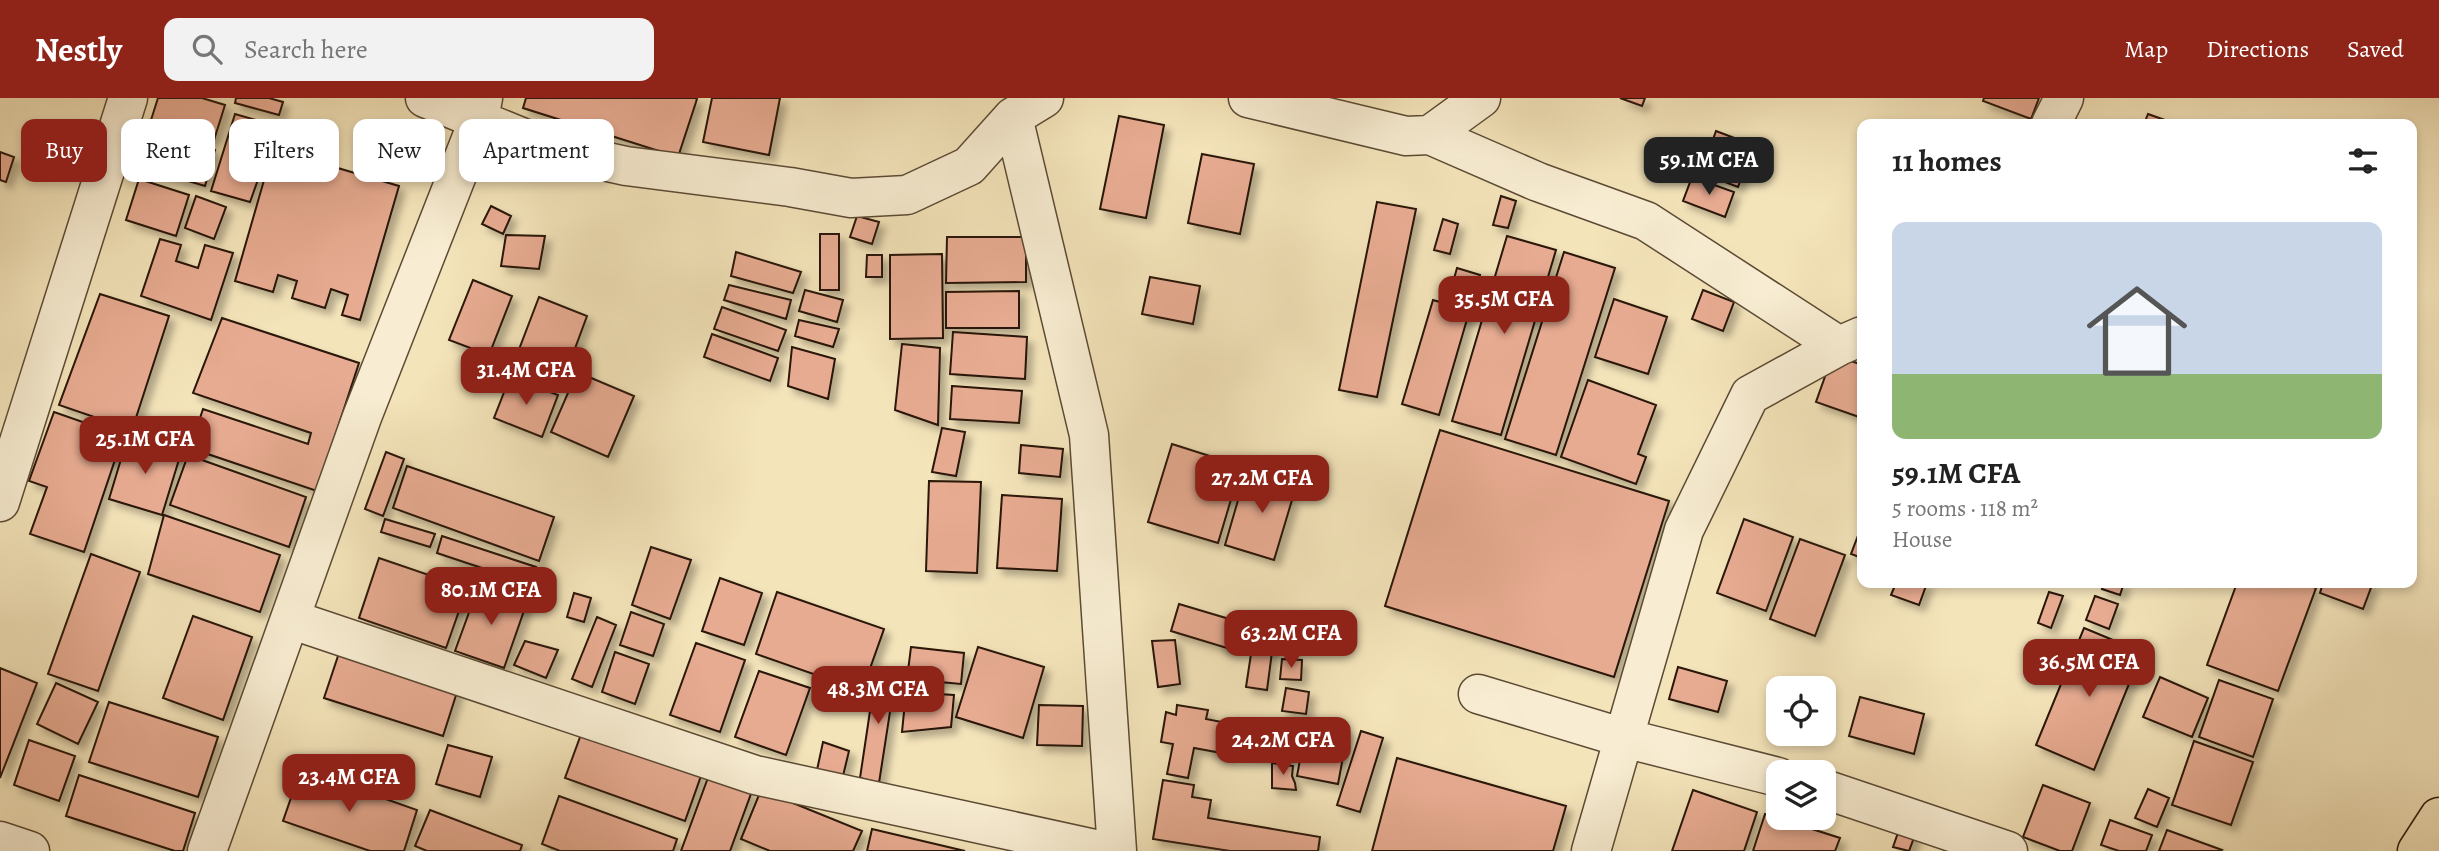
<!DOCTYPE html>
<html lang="en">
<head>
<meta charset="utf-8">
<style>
	:root { --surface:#fff; --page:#f2f2f2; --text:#222; --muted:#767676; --accent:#8f2418 }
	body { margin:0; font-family:Alegreya,serif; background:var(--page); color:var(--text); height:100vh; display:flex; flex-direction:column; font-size:26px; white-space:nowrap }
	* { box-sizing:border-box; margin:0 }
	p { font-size:23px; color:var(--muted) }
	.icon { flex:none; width:38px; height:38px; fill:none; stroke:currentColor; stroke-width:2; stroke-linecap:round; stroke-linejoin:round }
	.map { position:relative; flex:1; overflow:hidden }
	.drawer { position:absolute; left:1857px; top:21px; width:560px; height:469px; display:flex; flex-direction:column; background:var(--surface); border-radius:14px; box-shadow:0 4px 10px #0003 }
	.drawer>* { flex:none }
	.top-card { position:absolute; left:21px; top:21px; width:665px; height:63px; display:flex; gap:14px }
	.controls { position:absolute; left:1766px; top:578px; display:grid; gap:14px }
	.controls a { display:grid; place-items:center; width:70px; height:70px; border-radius:14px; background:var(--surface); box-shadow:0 4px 10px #0003; font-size:35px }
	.price { position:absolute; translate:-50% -60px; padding:0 16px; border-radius:14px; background:var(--accent); color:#fff; font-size:23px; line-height:46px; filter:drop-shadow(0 2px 4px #0008) }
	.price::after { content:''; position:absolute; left:50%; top:42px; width:21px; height:16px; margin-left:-10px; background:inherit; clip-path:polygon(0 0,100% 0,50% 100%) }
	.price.selected { background:#222; color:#fff }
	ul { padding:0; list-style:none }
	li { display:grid; align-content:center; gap:14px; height:371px; padding:0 35px }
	li span { display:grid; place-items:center; height:217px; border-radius:14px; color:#555 }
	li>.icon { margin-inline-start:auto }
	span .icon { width:126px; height:126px; fill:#fffc; stroke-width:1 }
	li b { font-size:30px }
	h2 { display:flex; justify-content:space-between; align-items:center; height:84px; padding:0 35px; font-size:30px }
	.chip { padding:0 24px; border-radius:14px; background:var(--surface); box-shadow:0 4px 10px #0003; font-size:24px; line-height:63px }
	.chip.selected { background:var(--accent); color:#fff }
	header { display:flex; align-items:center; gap:42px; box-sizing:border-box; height:98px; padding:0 35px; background:var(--accent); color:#fff }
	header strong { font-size:33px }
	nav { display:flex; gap:38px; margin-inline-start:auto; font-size:24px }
	.search { width:490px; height:63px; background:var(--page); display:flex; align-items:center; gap:18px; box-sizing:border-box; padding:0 24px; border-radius:14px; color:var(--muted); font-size:26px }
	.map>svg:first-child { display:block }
</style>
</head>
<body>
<header>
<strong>Nestly</strong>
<div class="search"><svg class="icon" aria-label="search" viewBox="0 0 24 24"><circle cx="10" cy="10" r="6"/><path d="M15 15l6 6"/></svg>Search here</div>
<nav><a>Map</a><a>Directions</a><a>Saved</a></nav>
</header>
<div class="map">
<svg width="2439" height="753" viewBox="0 0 2439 753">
	<defs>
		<filter id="shadow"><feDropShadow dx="6" dy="6" stdDeviation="3.5" flood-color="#0004"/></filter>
	</defs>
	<rect width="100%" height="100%" fill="#f4e4ba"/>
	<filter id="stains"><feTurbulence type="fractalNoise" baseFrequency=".00286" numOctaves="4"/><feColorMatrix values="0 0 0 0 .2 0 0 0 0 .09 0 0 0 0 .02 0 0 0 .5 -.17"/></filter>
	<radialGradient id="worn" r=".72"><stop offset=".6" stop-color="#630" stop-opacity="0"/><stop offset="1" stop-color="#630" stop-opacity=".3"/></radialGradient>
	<path fill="#e7ab91" stroke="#291607" stroke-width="2" filter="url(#shadow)" d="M158,0h44l23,7 -11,35 -63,-20z
		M236,0h33l14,4 -4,13 -44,-12z
		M526,0h169l2,1 -19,58 -155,-49z
		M712,0h68l-11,57 -66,-13z
		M1620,0h25l-3,8z
		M1984,0h55l-8,21 -48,-18z
		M235,16l42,12 -27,76 -39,-11z
		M2148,16l28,10h-32z
		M1119,18l45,9 -18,93 -46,-9z
		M150,31l65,21 -10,36 -67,-20z
		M1716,33l37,14 -15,42 -37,-14z
		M273,51l126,37 -39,134 -18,-5 6,-20 -17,-6 -6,19 -33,-10 5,-17 -19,-6 -5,17 -38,-11z
		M0,54l14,5 -8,25 -6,-2z
		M1202,56l52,10 -14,70 -52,-11z
		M1692,79l42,15 -9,25 -42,-16z
		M139,81l50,16 -13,41 -50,-16z
		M196,98l30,11 -12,32 -29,-11z
		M1501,98l15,5 -8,27 -15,-3z
		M1377,104l39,7 -39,188 -38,-7z
		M491,108l20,10 -8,18 -21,-10z
		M857,118l22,6 -7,22 -22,-7z
		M1443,121l15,5 -8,30 -16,-4z
		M820,136h19v56h-19z
		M506,137l39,1 -6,33 -38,-3z
		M1507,138l49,14 -55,185 -49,-14z
		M947,139h79v45l-80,1z
		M160,141l21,6 -5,16 22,7 7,-23 28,8 -22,67 -70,-24z
		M736,154l65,20 -8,21 -62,-17z
		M1564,154l51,16 -59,187 -51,-16z
		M942,156l1,84 -53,1v-84z
		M867,157h15v22h-16z
		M1457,170l23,7 -41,140 -37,-11 31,-104 14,4z
		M1150,179l50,9 -7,38 -51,-10z
		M473,182l39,16 -23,59 -40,-15z
		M729,187l62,15 -5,19 -62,-19z
		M805,192l38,10 -6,22 -38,-11z
		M1703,192l31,12 -11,29 -31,-12z
		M1019,193v37h-73v-36z
		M100,196l69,22 -37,114 -73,-25z
		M539,199l48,19 -23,62 -49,-18z
		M1614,201l53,18 -19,57 -53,-17z
		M722,209l64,23 -8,21 -64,-22z
		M222,220l137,45 -42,128 -127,-43 13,-39 105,35 3,-11 -118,-40z
		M799,222l40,9 -6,18 -38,-11z
		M953,234l74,5 -2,42 -75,-5z
		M712,236l66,24 -8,23 -66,-24z
		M902,246l38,4 -2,77 -43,-15z
		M792,249l43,12 -7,40 -40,-13z
		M1833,256l29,11v53l-46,-16z
		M577,274l57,24 -26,61 -57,-25z
		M510,279l48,18 -16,42 -48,-19z
		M1588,282l68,25 -18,49 8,3 -10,27 -75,-27z
		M952,288l70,5 -3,32 -69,-4z
		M54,314l69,24 -39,116 -54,-18 17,-47 -18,-6z
		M942,330l23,4 -9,44 -24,-4z
		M1440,332l229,71 -55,176 -229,-71z
		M128,338l53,17 -19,62 -53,-16z
		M1172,346l69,22 -23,77 -70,-21z
		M1021,347l42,4 -3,28 -41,-4z
		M386,354l18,7 -21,57 -18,-7z
		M188,357l118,42 -17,50 -119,-42z
		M1272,365l21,7 -8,28 7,2 -18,60 -49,-15 18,-62 21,6z
		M407,368l147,51 -15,44 -146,-53z
		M929,383l52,1 -4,91 -51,-2z
		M1002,397l60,4 -5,72 -60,-3z
		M164,417l116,40 -20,57 -112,-38z
		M385,421l50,15 -5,13 -49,-15z
		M1744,421l49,18 -27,74 -49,-18z
		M1862,427v33l-11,-4z
		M442,438l94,31 -6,17 -93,-31z
		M1800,441l45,16 -30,81 -45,-17z
		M651,449l40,13 -21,59 -38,-14z
		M91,456l49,18 -42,119 -50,-17z
		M379,460l88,30 -21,60 -87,-30z
		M720,480l42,15 -18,52 -42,-14z
		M1896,485h31l-8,22 -28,-10z
		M2104,485h20l-4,12 -18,-6z
		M2237,485h65l14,5 -38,103 -71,-26z
		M2323,485h43l6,2 -9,24 -43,-16z
		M479,487l48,17 -23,66 -49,-17z
		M777,494l107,37 -22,62 -106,-37z
		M2049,494l14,4 -12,32 -13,-5z
		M574,495l17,5 -7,24 -17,-5z
		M2095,498l23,8 -9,25 -23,-9z
		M1179,506l57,17 -9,27 -56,-17z
		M631,514l33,12 -11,32 -33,-11z
		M193,518l59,21 -29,83 -60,-22z
		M597,519l19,8 -24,62 -20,-8z
		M2084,530l58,24 -48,118 -58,-25z
		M1175,542l5,44 -22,3 -6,-46z
		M525,543l33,9 -12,28 -32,-13z
		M1253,543l20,3 -6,46 -21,-3z
		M696,545l49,17 -25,72 -50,-17z
		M911,549l53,6 -3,31 -54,-5z
		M978,549l66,20 -21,71 -67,-21z
		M340,552l118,39 -15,47 -119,-38z
		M615,554l34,12 -14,40 -33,-12z
		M1282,561l20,1 -1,20 -21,-1z
		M1678,569l49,14 -9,31 -49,-13z
		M0,570l37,15 -37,95z
		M759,573l51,17 -24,67 -51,-18z
		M876,573l20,2 -17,110 -19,-5z
		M2160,579l48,21 -16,39 -49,-20z
		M2219,582l54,19 -20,58 -54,-20z
		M56,585l42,19 -20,42 -41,-20z
		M1286,590l23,4 -3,22 -24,-3z
		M906,594l48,3 -3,32 -49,5z
		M1860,599l64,17 -10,40 -65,-18z
		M109,604l109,35 -20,60 -109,-35z
		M1039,607l44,1 -1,40 -45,-1z
		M1177,607l31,5 -2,9 26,5 -5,30 -33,-6 -6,30 -21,-4 6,-30 -12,-2 5,-30 10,3z
		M1239,620l56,11 -5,30 -56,-10z
		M1307,624l41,8 -10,54 -41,-8z
		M583,631l119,44 -17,48 -120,-43z
		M1361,633l22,7 -23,74 -23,-7z
		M29,642l46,16 -16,45 -45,-16z
		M2194,643l59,21 -22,63 -59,-20z
		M823,644l26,9 -7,29 -25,-10z
		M448,647l44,12 -12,40 -44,-13z
		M1397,660l169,48 -13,45h-181z
		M1272,665l21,3 -1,10 3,7 1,7 -24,-2z
		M301,671l116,41 -13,41h-34l-87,-30z
		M79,677l116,38 -12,38h-8l-109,-35z
		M709,677l43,16 -22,60h-49z
		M1163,682l31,5 -2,12 19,3 -3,18 112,19 -2,14h-88l-77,-12z
		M2043,687l47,18 -18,48h-12l-37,-14z
		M2148,691l21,9 -12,29 -22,-9z
		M761,692l101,41 -9,20h-83l-29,-12z
		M1693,692l64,22 -13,39h-72z
		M559,698l118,43 -4,12h-113l-18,-7z
		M430,712l92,35 -2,6h-93l-12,-5z
		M1765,716l75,24 -5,13h-82z
		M2110,722l42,15 -6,16h-27l-18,-6z
		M1900,729l16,5 -7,19 -16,-4z
		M872,731l93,22h-98z
		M2167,732l55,20 -1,1h-62z"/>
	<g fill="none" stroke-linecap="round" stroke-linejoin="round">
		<defs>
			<path id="street" d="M425,0l128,52 73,16 164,21 61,11 56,-3 62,-29 44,-49 31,-19
				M1248,0l158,38 24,-1 51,-37
				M1013,19l76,318 28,416
				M2051,26l13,-26
				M1430,37l108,47 108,39 193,125
				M0,404l128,-404
				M290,521l465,156 349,76
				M1478,596l146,44 154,39
				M1824,691l184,62
				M0,743l30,10
				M207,753l155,-434 117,-298 4,-21
				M1591,753l93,-321 66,-135 89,-49 23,-10"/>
			<path id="highway" d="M2417,753l22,-34"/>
		</defs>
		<use href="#street" stroke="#5c4a34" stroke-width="41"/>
		<use href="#highway" stroke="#291607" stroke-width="41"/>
		<use href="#street" stroke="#f8edd2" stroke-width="38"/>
		<use href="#highway" stroke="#f4e4ba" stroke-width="38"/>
	</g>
	<rect width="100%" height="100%" filter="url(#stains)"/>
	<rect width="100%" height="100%" fill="url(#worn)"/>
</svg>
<div class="controls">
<a><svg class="icon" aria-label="locate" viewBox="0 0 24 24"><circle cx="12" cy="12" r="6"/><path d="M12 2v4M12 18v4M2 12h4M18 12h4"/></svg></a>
<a><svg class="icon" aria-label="layers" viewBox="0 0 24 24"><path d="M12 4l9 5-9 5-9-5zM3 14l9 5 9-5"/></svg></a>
</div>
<b class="price selected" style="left:1709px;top:99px">59.1M CFA</b>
<b class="price" style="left:1504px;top:238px">35.5M CFA</b>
<b class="price" style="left:526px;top:309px">31.4M CFA</b>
<b class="price" style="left:145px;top:378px">25.1M CFA</b>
<b class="price" style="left:1262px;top:417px">27.2M CFA</b>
<b class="price" style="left:491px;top:529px">80.1M CFA</b>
<b class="price" style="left:1291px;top:572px">63.2M CFA</b>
<b class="price" style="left:2089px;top:601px">36.5M CFA</b>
<b class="price" style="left:878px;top:628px">48.3M CFA</b>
<b class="price" style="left:1283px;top:679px">24.2M CFA</b>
<b class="price" style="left:349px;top:716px">23.4M CFA</b>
<div class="top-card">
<a class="chip selected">Buy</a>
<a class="chip">Rent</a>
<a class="chip">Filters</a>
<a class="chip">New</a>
<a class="chip">Apartment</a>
</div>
<section class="drawer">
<h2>11 homes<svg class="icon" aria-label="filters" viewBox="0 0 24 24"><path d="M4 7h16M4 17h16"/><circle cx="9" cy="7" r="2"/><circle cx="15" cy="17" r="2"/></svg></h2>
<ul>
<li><span style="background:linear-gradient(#c9d6e8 70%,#8fb573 0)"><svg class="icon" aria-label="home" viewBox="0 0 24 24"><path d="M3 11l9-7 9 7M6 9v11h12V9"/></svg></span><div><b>59.1M CFA</b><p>5 rooms · 118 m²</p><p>House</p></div></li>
</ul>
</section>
</div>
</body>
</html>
